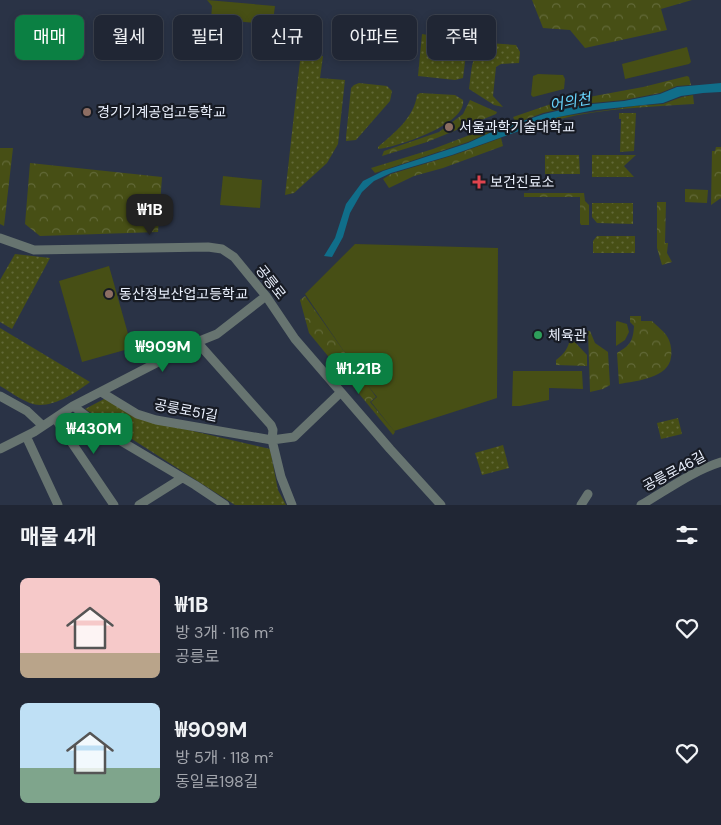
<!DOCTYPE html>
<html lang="ko">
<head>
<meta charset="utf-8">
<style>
	:root { --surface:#202634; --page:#2d3240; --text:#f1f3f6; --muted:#a2a5ac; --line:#3d434f; --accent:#0b8043 }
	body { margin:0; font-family:"DM Sans","Noto Sans KR",sans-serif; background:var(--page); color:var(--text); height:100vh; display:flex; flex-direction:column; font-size:19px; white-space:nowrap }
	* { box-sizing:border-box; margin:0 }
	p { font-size:16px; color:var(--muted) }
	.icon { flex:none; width:28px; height:28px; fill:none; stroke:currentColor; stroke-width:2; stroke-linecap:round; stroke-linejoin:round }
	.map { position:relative; height:505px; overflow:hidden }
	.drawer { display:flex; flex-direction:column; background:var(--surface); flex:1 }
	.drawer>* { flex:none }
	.banner { position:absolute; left:15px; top:15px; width:691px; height:45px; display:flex; gap:10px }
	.price { position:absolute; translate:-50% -42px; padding:0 11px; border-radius:10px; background:var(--accent); color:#fff; font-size:16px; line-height:32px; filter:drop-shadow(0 1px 2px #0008) }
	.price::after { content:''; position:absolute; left:50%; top:30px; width:15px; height:11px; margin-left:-8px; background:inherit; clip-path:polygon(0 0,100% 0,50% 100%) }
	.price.on { background:#222; color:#fff }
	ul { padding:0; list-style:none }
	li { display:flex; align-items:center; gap:15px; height:125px; padding:0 20px }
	li span { display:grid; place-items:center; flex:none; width:140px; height:100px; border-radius:8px; color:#555 }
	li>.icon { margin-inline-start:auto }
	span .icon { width:60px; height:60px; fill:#fffc; stroke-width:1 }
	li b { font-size:21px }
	h2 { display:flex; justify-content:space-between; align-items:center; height:60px; padding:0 20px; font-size:21px }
	.pill { padding:0 18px; border-radius:8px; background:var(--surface); box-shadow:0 2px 8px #0003,0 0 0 1px var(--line); font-size:18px; line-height:45px }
	.pill.on { background:var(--accent); color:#fff }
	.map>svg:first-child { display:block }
</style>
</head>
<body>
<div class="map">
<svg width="721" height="505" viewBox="0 0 721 505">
	<defs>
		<pattern id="forest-crowns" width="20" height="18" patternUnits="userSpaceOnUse" patternTransform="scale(1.25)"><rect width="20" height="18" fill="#474f15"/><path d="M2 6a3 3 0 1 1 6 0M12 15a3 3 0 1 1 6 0" fill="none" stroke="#626938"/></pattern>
		<pattern id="park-dots" width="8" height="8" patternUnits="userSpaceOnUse" patternTransform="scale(1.25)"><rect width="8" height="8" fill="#474f15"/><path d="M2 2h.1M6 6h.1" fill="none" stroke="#626938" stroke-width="1.8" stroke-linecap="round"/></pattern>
	</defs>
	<rect width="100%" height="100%" fill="#2a3346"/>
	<path fill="#474f15" d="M207,0l68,6 -3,23h-4v-5l-57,-5 1,-13z
		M687,47l4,15 -2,2 -64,15 -3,-15z
		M538,74l25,1 2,4 -1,10 -31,8 -2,-2 2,-19z
		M223,176l39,4 -2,28 -40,-3z
		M355,244l143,4 -1,150 -103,33 -23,-29 6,-5 -13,-16 -59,-87z
		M109,266l23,82 -50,14 -23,-81z
		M617,321l10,3 2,8 -4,8 -9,6v-24z
		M513,371h69l1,18 -34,-1v12l-29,6h-8z"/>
	<path fill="url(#forest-crowns)" d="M532,0h160l-31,9 6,21 -82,18 -15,-18 -27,-2z
		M687,76l2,1 2,8 -14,1 -17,7 -36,7 -42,4 -39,9 -27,10 -3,-6 38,-13 92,-17z
		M693,95l1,9c-45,3 -90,4 -134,15 -13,3 -27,9 -40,13l-1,-1 39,-14 77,-11 28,-2 19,-7z
		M470,100l27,12 -1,2 -69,28 -45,14 2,-5 55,-19 24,-18z
		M496,125l2,4 -30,13 -93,31 -4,-5 62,-19z
		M501,138l2,8 -60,22 -29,8 -25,12 -6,-9 8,-5 63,-19z
		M716,147h5v51l-10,7 1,-54h3z
		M0,148h13l-9,78 -4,-2z
		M30,163l132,14 -4,55 -118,4 -15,-12z
		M685,189l23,1 -1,13 -22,-1z
		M524,193h60l1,8 4,4v20h-8l-1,-2v-26h-56z
		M657,202h9l-1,41h3l-1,10 5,9 -10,3 -5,-17z
		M305,296l71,101 -6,5 25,30 -2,3 -84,-102 -9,-33z
		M630,316h11v5h11c5,5 13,11 16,17 3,5 4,14 3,19 -2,21 -35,24 -52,27l-2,-31c13,-8 16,-11 17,-27l-4,-4z
		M588,331h2l5,12 13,9 2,33 -7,4 -13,3z
		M570,337l17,18v11l-31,-1v-5c8,-6 13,-12 14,-23z"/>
	<path fill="url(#park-dots)" d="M422,34l42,7 3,5 -4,32 -8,2 -37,-4z
		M489,43l27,2 4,7 -1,11 -18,1 -5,3 -3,29 10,11 -9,-2 -25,-16c3,-19 1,-37 20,-46z
		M301,52l22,4 -3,22 25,2 -7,64 -11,19 -33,30 -9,2z
		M359,83l28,3 5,5 -2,10 -34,39 -10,1v-4l5,-49 3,-3z
		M420,93l35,2 8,5c4,24 -65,47 -85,49v-2c16,-14 36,-29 39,-52z
		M619,113h17l-2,38 -14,1 1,-33h-2z
		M545,155h34l1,19h-35z
		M592,155h44l-12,11 10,11h-42z
		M592,203h41v21l-36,-1 -5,-6z
		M597,236h38v17h-42v-12z
		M15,254l35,4 -38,71 -12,-7v-42z
		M0,328l90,54c-13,10 -33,23 -50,23 -13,0 -29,-13 -40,-19z
		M106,398l31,20 133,31 8,41 8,15h-51l-150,-96z
		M678,418l4,16 -21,5 -4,-16z
		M503,445l6,23 -27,7 -7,-22z"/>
	<path fill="#106e8a" d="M721,83v9l-18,1 -22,3 -18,7 -68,7 -37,7 -106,38 -61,18 -17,8 -12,11 -12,21 -7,24 -11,20 -8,-1 11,-18 11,-34 17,-23 20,-10 85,-28 26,-12 50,-17 38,-9 42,-4 36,-7 17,-7z"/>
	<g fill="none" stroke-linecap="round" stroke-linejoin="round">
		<path stroke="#677470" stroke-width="9" d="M0,238l34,12 174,-3 14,2 12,8 32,39 29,43 95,110 51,56
			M197,342l74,83 2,5 -1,10 22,-3 47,-45
			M101,392l36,22 19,6 116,20 9,37 11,28
			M0,396l27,15 16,15
			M73,406l41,31 81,48 30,20
			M55,418l59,87
			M26,436l32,69
			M0,449l34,-17 39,-26 124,-64 20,-8 49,-38
			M139,505l43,-27
			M581,505l7,-11
			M641,505c26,-15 51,-34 80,-43"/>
	</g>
	<g fill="#8d6e63" stroke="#171b24" stroke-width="2">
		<circle cx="87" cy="112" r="5"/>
		<circle cx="449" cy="127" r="5"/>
		<circle cx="109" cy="294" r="5"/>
	</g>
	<path fill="#e0444e" stroke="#171b24" stroke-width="2" d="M476.5 174.5h5v5h5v5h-5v5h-5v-5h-5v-5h5z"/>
	<circle fill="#2e9e5b" stroke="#171b24" stroke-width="2" cx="538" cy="335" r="5"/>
	<g text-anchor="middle" stroke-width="4.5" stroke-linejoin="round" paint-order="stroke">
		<g font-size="14" fill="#e9effc" stroke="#171b24" text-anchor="start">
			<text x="97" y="117">경기기계공업고등학교</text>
			<text x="459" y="132">서울과학기술대학교</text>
			<text x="490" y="187">보건진료소</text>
			<text x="119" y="299">동산정보산업고등학교</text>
			<text x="548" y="340">체육관</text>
		</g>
		<g font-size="14" fill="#e9effc" stroke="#171b24">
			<text transform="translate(271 282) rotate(52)" y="5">공릉로</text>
			<text transform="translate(186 410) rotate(11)" y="5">공릉로51길</text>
			<text transform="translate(674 471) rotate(-28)" y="5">공릉로46길</text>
		</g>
		<g font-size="15" font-style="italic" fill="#68d5fd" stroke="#171b24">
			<text transform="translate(570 102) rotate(-10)" y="5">어의천</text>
		</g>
	</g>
</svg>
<b class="price on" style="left:150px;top:236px">₩1B</b>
<b class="price" style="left:163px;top:373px">₩909M</b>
<b class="price" style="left:359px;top:395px">₩1.21B</b>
<b class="price" style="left:94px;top:455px">₩430M</b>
<div class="banner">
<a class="pill on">매매</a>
<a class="pill">월세</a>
<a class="pill">필터</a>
<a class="pill">신규</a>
<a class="pill">아파트</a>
<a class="pill">주택</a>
</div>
</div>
<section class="drawer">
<h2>매물 4개<svg class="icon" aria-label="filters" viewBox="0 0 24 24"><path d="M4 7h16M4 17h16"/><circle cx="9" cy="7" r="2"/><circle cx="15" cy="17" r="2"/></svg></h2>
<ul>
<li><span style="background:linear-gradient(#f6c9c9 75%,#b9a48a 0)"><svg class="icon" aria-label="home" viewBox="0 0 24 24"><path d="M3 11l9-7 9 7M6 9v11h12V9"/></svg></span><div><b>₩1B</b><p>방 3개 · 116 m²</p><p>공릉로</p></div><svg class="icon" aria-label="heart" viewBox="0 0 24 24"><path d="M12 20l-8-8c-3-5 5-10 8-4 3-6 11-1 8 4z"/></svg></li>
<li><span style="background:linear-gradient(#bfe0f5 65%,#7fa58c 0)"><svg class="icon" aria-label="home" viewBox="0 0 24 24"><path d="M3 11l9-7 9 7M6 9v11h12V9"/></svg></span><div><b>₩909M</b><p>방 5개 · 118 m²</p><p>동일로198길</p></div><svg class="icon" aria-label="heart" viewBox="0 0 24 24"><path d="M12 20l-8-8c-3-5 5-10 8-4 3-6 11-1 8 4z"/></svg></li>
</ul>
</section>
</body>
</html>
